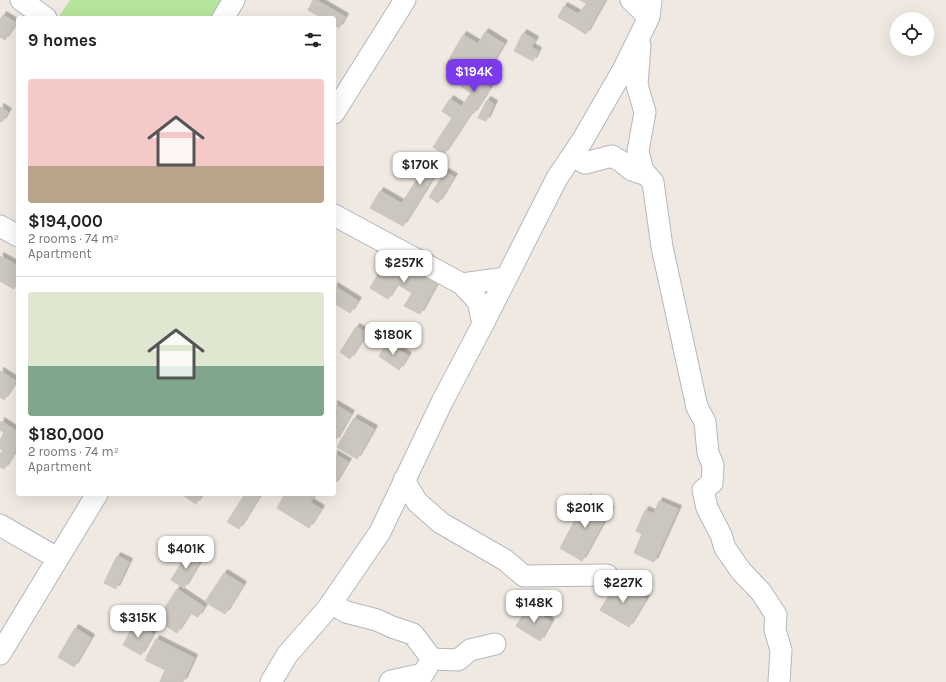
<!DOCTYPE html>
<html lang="en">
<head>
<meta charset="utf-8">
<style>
	:root { --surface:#fff; --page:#f6f6f6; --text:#222; --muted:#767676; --line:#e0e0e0; --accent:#7c3aed }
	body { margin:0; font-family:Karla,sans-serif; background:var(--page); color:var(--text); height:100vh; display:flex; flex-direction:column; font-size:15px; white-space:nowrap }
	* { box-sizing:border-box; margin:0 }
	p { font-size:13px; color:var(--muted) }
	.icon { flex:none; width:22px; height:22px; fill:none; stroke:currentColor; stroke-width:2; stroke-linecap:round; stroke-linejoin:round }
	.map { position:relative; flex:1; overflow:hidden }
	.drawer { position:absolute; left:16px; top:16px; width:320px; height:480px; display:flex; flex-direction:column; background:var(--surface); border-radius:4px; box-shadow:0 4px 16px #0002 }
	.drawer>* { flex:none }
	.fabs { position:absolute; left:890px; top:12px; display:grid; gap:8px }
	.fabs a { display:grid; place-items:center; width:44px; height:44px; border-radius:50%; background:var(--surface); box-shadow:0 4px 16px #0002; font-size:20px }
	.price { position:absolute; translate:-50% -34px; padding:0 9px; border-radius:8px; background:#fff; color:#222; font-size:13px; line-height:26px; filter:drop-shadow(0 1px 2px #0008) }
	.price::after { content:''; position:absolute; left:50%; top:24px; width:12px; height:9px; margin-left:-6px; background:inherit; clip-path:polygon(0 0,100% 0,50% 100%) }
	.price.current { background:var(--accent); color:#fff }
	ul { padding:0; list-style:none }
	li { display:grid; align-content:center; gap:8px; height:212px; padding:0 12px }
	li+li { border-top:1px solid var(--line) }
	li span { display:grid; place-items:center; height:124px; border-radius:4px; color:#555 }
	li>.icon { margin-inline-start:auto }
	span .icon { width:72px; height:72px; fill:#fffc; stroke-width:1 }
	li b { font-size:17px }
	h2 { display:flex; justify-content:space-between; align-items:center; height:48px; padding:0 12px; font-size:17px }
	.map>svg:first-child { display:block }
</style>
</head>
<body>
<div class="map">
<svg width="946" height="682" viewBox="0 0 946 682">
	<defs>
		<filter id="shadow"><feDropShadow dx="3.5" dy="-3.5" stdDeviation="0" flood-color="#0004"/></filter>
	</defs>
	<rect width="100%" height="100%" fill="#efe9e1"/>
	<path fill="#b6e59e" d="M70,0h159l-12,18h-159z"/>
	<path fill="#cbc7bf" stroke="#cbc5ba" filter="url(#shadow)" d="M313,0h3l29,17 -6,11 -5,-3v-7h-12l-14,-8z
		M580,0h25l-19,34 -28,-17 6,-11 14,8 9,-10z
		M3,15l13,8 -11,17 -5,-3v-17z
		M485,32l19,12 -23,38 -33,-21 15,-26 15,9z
		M523,33l12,7 -4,7 7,4 -5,10 -19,-10z
		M467,73l23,15 -17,26 -11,-8 9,-13 -11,-7z
		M450,99l21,14 -27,41 -11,-7 19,-29 -10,-7z
		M487,100l7,4 -8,17 -8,-3z
		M0,107l8,5 -6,10 -2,-1z
		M428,162l11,6 -26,42 -11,-7z
		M445,172l9,5 -16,26 -9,-6z
		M380,191l33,19 -10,16 -33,-18z
		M0,256l18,10v16l-4,7 -14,-8z
		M388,256l49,27 -17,31 -16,-8 8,-13 -15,-9 -9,15 -18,-11z
		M334,286l24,15 -8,12 -16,-10z
		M356,327l11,6 -17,26 -10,-7z
		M387,343l21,13 -9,14 -20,-14z
		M0,371l16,10 -12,19 -4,-3z
		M334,404l17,10 -16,27 -1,-1z
		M354,418l20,11 -17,30 -20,-12z
		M1,421l17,11v15l-14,22 -4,-2v-13l3,-4 -3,-1v-9l4,-7 -4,-3z
		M334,454l14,8 -14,23z
		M181,494h21l-6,10z
		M245,494l15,1 -21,34 -12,-7z
		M285,494h30l-5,8 11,7 -12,19 -32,-20z
		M587,498l23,12 -28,51 -22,-13z
		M659,501l19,8 -24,53 -20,-9 8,-19 -6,-3 9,-21 9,4z
		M188,552l13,8 -17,28 -13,-8z
		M117,556l12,6 -13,27 -12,-6z
		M224,573l19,12 -18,29 -20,-12z
		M618,581l28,18 -17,28 -29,-17z
		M177,589l27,18 -6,10 -8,-4 -13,20 -20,-13z
		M528,607l23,15 -11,19 -24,-15z
		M134,624l19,10 -12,21 -18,-10z
		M75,628l16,10 -17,29 -16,-10z
		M156,639l38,19 -11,24h-23l5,-12 -20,-10z"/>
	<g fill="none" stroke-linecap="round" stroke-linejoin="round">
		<defs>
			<path id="minor" d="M21,0l25,18
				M631,0l18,17
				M223,18l11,-18
				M640,45l-3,40 8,27 -7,39 5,20 10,11 9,65 35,160 8,15 3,31 5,12 -1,18 -9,7 4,18 14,27 4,13 16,23 20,21 15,23 -1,15 6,20 -2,32
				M334,113l71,-113
				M572,156l13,7 27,-7 10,6 10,8 15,5
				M334,215l128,69 16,17 5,23
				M0,226l18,10
				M462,284l44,-6
				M404,480l13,22 24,21 64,37 19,16 83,-1
				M0,525l57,33
				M331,603l15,9 31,8 15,7 21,7 19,25 26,1 12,-10 25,-6
				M0,654l97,-160
				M271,682l16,-27 41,-47 52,-76 62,-130 41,-78 74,-146 25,-37 41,-71 26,-53 2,-17
				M390,682l1,-1 32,-7 9,-15"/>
		</defs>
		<use href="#minor" stroke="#b4b7c1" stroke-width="23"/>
		<use href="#minor" stroke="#fff" stroke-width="21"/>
	</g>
</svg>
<div class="fabs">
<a><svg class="icon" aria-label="locate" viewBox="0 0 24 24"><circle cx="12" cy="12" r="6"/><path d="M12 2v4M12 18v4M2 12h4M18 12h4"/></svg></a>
</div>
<b class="price current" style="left:474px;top:93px">$194K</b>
<b class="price" style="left:420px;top:186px">$170K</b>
<b class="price" style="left:404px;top:284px">$257K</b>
<b class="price" style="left:393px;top:356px">$180K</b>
<b class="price" style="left:585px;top:529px">$201K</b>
<b class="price" style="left:186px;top:570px">$401K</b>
<b class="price" style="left:623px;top:604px">$227K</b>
<b class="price" style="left:534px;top:624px">$148K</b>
<b class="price" style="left:138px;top:639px">$315K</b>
<section class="drawer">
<h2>9 homes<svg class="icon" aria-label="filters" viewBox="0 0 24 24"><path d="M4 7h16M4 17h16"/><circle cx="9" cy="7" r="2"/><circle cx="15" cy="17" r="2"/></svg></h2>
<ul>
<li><span style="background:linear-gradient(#f6c9c9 70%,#b9a48a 0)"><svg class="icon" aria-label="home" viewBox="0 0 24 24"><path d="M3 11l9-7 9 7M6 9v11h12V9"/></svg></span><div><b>$194,000</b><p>2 rooms · 74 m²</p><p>Apartment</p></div></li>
<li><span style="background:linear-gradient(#dfe7d0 60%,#7fa58c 0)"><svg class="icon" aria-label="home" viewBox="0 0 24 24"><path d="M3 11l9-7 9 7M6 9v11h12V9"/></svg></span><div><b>$180,000</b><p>2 rooms · 74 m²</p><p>Apartment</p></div></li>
</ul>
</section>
</div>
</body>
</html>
